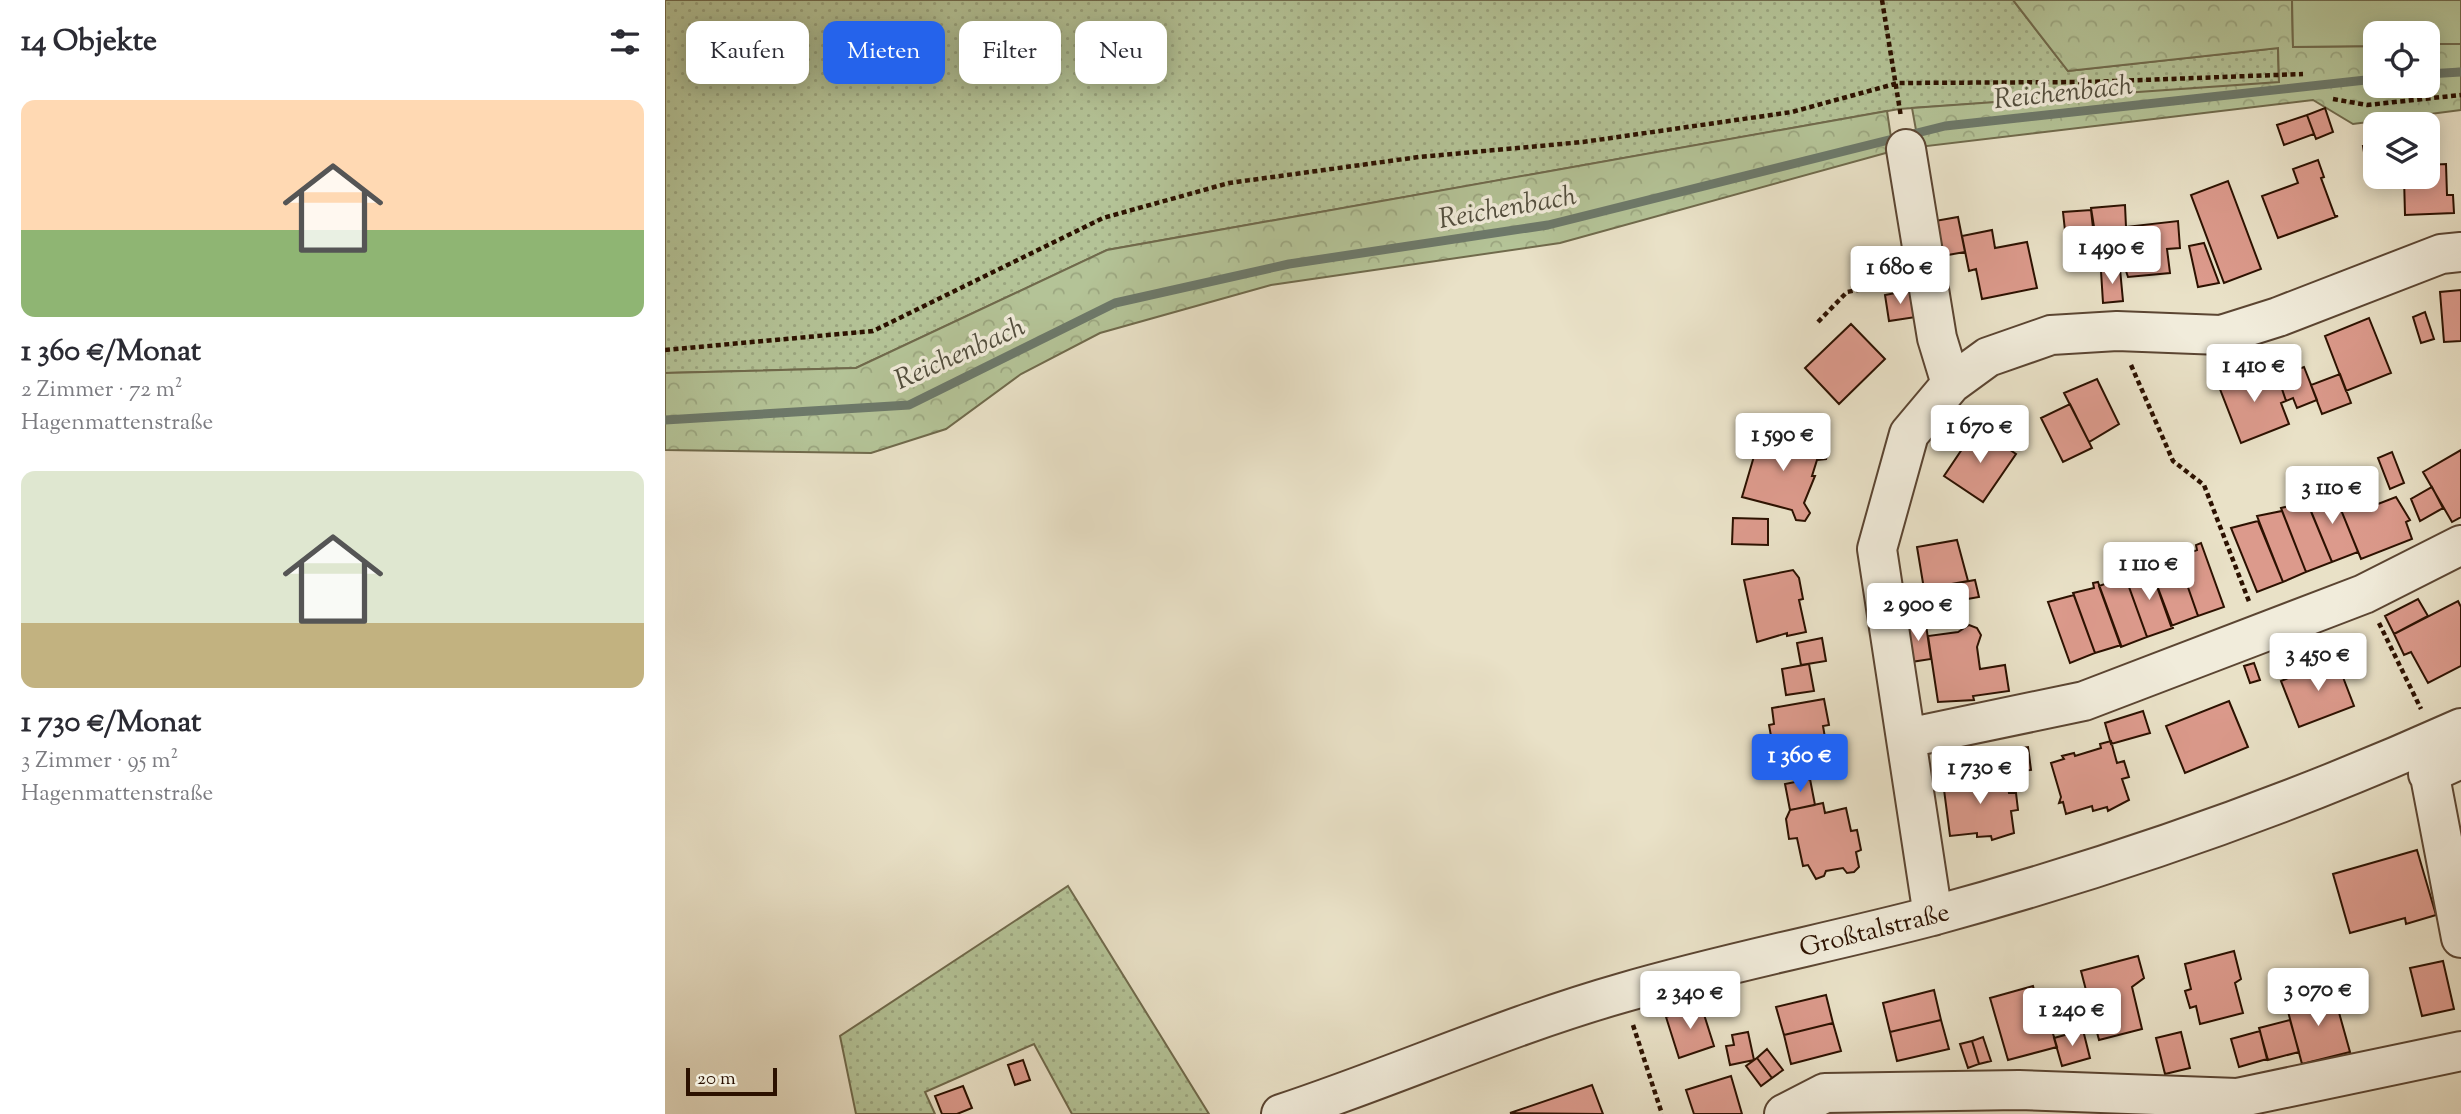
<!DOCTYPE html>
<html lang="de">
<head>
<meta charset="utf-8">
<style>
	:root { --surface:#fff; --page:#f7f7f7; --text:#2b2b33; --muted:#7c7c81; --accent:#2563eb }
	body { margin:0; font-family:"Sorts Mill Goudy",serif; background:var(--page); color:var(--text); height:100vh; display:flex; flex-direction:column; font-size:26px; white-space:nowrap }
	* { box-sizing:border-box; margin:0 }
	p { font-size:23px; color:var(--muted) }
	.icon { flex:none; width:38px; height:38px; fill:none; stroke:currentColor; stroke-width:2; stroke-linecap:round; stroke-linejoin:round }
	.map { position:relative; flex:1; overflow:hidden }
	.side { display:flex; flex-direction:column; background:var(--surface); width:665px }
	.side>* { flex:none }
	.banner { position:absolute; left:21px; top:21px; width:665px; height:63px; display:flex; gap:14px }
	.fabs { position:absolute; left:1698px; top:21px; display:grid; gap:14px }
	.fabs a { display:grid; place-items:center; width:77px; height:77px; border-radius:14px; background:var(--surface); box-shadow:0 4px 18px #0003; font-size:35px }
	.scale { position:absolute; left:21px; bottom:18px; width:91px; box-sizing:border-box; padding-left:7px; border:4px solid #2c1100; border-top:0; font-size:19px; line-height:24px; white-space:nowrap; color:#2c1100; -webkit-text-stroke:5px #f1ecdb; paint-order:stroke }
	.price { position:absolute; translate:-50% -60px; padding:0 16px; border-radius:7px; background:#fff; color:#222; font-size:23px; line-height:46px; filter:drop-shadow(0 2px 4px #0008) }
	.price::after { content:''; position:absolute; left:50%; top:42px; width:21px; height:16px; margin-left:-10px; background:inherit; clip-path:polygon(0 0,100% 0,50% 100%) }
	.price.on { background:var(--accent); color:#fff }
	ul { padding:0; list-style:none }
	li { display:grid; align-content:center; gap:14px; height:371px; padding:0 21px }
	li span { display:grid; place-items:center; height:217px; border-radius:14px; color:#555 }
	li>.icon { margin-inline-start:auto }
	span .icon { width:126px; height:126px; fill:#fffc; stroke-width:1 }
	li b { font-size:30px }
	h2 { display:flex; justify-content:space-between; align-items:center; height:84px; padding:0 21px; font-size:30px }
	.pill { padding:0 24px; border-radius:14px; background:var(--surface); box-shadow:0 4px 18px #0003; font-size:24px; line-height:63px }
	.pill.on { background:var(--accent); color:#fff }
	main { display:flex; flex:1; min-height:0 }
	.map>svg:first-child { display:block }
</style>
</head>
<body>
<main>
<section class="side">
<h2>14 Objekte<svg class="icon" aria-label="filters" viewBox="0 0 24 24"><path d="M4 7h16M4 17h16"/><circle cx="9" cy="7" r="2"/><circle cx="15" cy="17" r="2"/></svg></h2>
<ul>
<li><span style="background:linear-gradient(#ffd9b3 60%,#8fb573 0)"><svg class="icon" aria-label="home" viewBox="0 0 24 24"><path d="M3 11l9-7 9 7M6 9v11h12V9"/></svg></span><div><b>1 360 €/Monat</b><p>2 Zimmer · 72 m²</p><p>Hagenmattenstraße</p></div></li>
<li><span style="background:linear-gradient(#dfe7d0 70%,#c2b280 0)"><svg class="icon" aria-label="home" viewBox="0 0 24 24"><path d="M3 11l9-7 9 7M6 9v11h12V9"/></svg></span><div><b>1 730 €/Monat</b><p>3 Zimmer · 95 m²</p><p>Hagenmattenstraße</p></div></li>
</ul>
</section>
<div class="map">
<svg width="1796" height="1114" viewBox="0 0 1796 1114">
	<defs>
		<pattern id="grass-dots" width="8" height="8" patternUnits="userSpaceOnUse" patternTransform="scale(1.75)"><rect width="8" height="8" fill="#b4c397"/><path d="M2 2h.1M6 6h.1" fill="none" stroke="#9ba680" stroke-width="1.8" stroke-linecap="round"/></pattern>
		<pattern id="forest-crowns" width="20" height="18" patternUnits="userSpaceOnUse" patternTransform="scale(1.75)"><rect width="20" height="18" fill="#b4c397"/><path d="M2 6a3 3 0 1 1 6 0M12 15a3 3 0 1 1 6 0" fill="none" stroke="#9ba680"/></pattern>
	</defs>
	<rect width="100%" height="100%" fill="#e9e1c7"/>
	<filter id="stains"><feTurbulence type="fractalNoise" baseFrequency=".00286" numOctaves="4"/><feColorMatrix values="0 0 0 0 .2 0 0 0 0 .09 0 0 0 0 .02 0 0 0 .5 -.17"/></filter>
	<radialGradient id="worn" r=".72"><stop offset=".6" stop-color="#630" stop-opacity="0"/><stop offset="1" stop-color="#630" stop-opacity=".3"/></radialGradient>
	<path fill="url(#grass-dots)" stroke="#706a4c" stroke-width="2" d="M0,0h1348l55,71 210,-23 1,35 -380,26 -792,141 -251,118 -191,5z
		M403,886l141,228h-137l-38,-70 -109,48 10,22h-79l-16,-78z"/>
	<path fill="url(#forest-crowns)" stroke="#706a4c" stroke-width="2" d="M1348,0h279l1,47 82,-1v40h52v-42h34v66l-108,14 -40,-24 -394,47 -7,-39 367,-26 -1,-34 -210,23z
		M1222,111l6,40 -333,92 -289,42 -171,48 -79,41 -75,55 -75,24 -206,-3v-77l191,-5 251,-118z"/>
	<path fill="#b4c397" stroke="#706a4c" stroke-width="2" d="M1627,0h169v44h-34v-11h-52v13l-82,1z"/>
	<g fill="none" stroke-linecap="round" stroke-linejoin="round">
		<path stroke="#6d796a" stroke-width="9" d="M1762,74l34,-2
			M0,420l244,-15 206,-102 174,-39 259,-39 397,-99 430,-47"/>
	</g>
	<path fill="#dc9a8c" stroke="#2c1100" stroke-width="2" d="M1660,108l8,24 -17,7 -9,-24z
		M1642,115l7,19 -30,11 -7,-20z
		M1698,146h12v31h22v6l-28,1z
		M1653,160l6,17 -3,1 14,38h3l-60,22 -16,-42 36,-13 -5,-14z
		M1781,164l1,31h6l1,18 -49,2 -1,-38h23v-12z
		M1563,181l33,88 -37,14 -33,-88z
		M1460,205l1,22 52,-6 2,27 -13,1 3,24 -42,4 -3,-9 -24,3 -10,-63z
		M1426,210l3,27 -28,3 -3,-28z
		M1293,217l7,35 -23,4 -7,-35z
		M1327,230l3,18 32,-6 10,46 -55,11 -6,-30 -7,2 -7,-35z
		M1539,243l15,40 -21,4 -9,-41z
		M1455,269l3,32 -20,2 -2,-32z
		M1246,290l5,27 -27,4 -4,-26z
		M1796,290v51l-17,1 -4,-50z
		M1760,312l9,27 -13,4 -8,-26z
		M1704,318l22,55 -45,18 -21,-55z
		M1186,324l34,35 -46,45 -34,-36z
		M1600,365l8,21 7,-3 6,18 -5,2 8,21 -48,19 -23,-59z
		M1639,367l13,33 -20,8 -4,-10 -7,3 -8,-24z
		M1675,374l11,29 -29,11 -11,-29z
		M1432,379l22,45 -30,18 -25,-49z
		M1405,404l22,44 -29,14 -22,-44z
		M1297,417l15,10 -12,18 -14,-11z
		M1312,427l39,27 -33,48 -39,-26z
		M1097,429l41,13 -1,3 9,3 11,-6 7,6 -3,11 -9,1 -5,16h3l-11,27 6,10 -5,8 -9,-1 -4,-10 -50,-13z
		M1796,450v67l-9,5 -29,-50z
		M1727,452l12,31 -14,6 -12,-31z
		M1666,485l27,67 -26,10 -26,-63 23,-6 -2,-6z
		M1767,487l11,21 -23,13 -9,-22z
		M1695,497l5,12 31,-12 14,23 -4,2 6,17 -51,20 -22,-54z
		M1642,502l25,60 -26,10 -25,-64z
		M1617,511l24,61 -23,10 -26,-66z
		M1068,518l35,1v26l-36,-1z
		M1593,521l25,61 -26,10 -26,-64z
		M1292,540l11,41 -44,8 -7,-42z
		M1536,543l23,64 -26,9 -22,-63 6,-2 1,4 14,-5 -1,-5z
		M1511,553l22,63 -27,10 -22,-62 22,-3 -2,-6z
		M1484,564l24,64 -26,9 -22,-61 22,-5 -1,-5z
		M1128,570l6,8 4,21 -4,1 7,32 -19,4v-3l-30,9 -13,-62z
		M1459,573l23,64 -26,10 -22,-61 22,-8 -1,-4z
		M1310,580l4,17 -29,5 -3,-17z
		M1433,582l23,63 -26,8 -22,-60 21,-5 -1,-5z
		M1409,595l21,58 -25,10 -22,-61z
		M1753,599l10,17 -34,18 -9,-18z
		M1793,601l3,6v59l-33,17 -17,-31 -7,3 -10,-21z
		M1261,625l5,34 -20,3 -6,-34z
		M1304,625l8,3 4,7 -4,12 3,22 25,-4 4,26 -36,5 1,4 -36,2 -10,-66 30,-4z
		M1157,638l4,23 -25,4 -4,-22z
		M1671,659l18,47 -55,21 -18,-46z
		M1589,663l6,17 -10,3 -6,-17z
		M1144,664l5,27 -28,4 -4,-26z
		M1159,699l5,26 -6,1 5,29 -52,9 -7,-39 5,-1 -2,-16z
		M1564,701l19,46 -63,26 -19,-47z
		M1478,711l7,22 -39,11 -6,-21z
		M1446,741l6,22 7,-2 5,16 -7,2 7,21 -21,11 -1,-4 -14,4 -1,-5 -26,8 -3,-12 -4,1 2,-6 -10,-34 13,-4 -2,-3 12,-3 1,3 26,-8 -1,-4z
		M1363,747l3,23 -40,5 -3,-23z
		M1341,773l3,20h7l2,17 -7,1 3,22 -22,7 -1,-4 -14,1v-4l-27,3 -7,-54 14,-1 -1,-4z
		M1145,779l5,26 -25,5 -5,-26z
		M1158,803l2,10 21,-5 5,23 6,-1 4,20 -5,2 3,15 -5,5 -7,1 -4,-5 -17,3 -2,5 -8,3 -8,-14 -5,1 -6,-28 -8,1 -3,-20 4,-9z
		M1752,850l19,65 -30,9 -1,-6 -55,15 -17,-59z
		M1569,951l7,28 -6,4 8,30 -43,11 -4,-18 -6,2 -5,-17 6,-2 -6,-25z
		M1473,956l6,22 -12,9 10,42 -43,11 -18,-69z
		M1778,961l11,48 -32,7 -12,-48z
		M1368,986l6,23 6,-2 12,40 -49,13 -18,-62z
		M1269,990l7,30 -51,12 -7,-29z
		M1668,991l17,61 -48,12 -16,-60z
		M1161,995l7,28 -49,12 -8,-28z
		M1036,1005l13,41 -35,12 -13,-41z
		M1276,1020l8,29 -52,12 -7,-29z
		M1625,1020l9,32 -31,8 -9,-32z
		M1168,1023l8,28 -50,13 -7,-29z
		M1418,1030l7,28 -28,8 -8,-28z
		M1595,1031l7,28 -28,8 -8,-28z
		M1083,1032l6,28 -24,5 -4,-19 8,-1 -2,-10z
		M1516,1032l9,36 -25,6 -9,-36z
		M1318,1037l8,24 -12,3 -7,-23z
		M1307,1041l7,23 -11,4 -8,-24z
		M1102,1049l16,21 -11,8 -15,-20z
		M1092,1058l15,20 -11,8 -15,-20z
		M358,1060l7,20 -15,5 -7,-20z
		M1066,1076l11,38h-48l-8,-24z
		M927,1085l11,29 -93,-1z
		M298,1086l9,22 -15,6h-15l-7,-18z"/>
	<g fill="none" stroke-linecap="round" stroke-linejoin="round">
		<defs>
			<path id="minor" d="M1241,149l31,189 14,46
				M1242,738l177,-37 280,-107 97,-49
				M1759,745l37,193
				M1763,774l33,-15
				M1268,916l-56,-367 32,-115 42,-50 37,-27 63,-22 66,-4 104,4 57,-18 163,-63 20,-2
				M616,1114c115,-38 225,-88 341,-121 102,-30 207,-50 310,-77 180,-49 358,-111 529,-188
				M1119,1114l41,-21 194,-3 218,8 224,-47"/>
		</defs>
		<use href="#minor" stroke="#5b4532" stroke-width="42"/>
		<path stroke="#2c1100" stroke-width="4.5" stroke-dasharray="5 3.5" stroke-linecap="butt" d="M1217,0l19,117
			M1668,99l34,6 94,-10
			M1153,322l29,-30 46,-9
			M0,350l208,-19 230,-113 126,-35 190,-26 164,-15 209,-30 106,-29 190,-1 215,-8
			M1466,365l42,96 31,24 46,119
			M1714,623l42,86
			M968,1025l29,89"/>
		<use href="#minor" stroke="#f1ecdb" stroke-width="38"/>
	</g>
	<g text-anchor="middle" stroke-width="7" stroke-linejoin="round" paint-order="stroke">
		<g font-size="26" fill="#2c1100" stroke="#f1ecdb">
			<text transform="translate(1209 929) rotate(-14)" y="9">Großtalstraße</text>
		</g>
		<g font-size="28" font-style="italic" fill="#524e3e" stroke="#f1ecdb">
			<text transform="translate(1398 91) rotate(-6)" y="10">Reichenbach</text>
			<text transform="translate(842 206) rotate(-10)" y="10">Reichenbach</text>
			<text transform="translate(294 352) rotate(-24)" y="10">Reichenbach</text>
		</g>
	</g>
	<rect width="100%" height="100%" filter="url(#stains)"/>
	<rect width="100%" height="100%" fill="url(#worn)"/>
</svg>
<div class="fabs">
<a><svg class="icon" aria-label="locate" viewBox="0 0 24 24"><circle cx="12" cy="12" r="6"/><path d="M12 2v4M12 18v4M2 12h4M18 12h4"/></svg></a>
<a><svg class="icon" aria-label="layers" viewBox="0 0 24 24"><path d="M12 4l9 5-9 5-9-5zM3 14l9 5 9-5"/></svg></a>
</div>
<div class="scale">20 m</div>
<b class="price" style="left:1447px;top:286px">1 490 €</b>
<b class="price" style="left:1235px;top:306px">1 680 €</b>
<b class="price" style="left:1589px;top:404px">1 410 €</b>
<b class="price" style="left:1315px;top:465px">1 670 €</b>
<b class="price" style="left:1118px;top:473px">1 590 €</b>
<b class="price" style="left:1667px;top:526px">3 110 €</b>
<b class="price" style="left:1484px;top:602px">1 110 €</b>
<b class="price" style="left:1253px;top:643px">2 900 €</b>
<b class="price" style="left:1653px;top:693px">3 450 €</b>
<b class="price on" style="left:1135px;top:794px">1 360 €</b>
<b class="price" style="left:1315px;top:806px">1 730 €</b>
<b class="price" style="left:1653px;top:1028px">3 070 €</b>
<b class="price" style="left:1025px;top:1031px">2 340 €</b>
<b class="price" style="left:1407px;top:1048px">1 240 €</b>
<div class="banner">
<a class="pill">Kaufen</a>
<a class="pill on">Mieten</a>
<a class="pill">Filter</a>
<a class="pill">Neu</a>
</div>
</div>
</main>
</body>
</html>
